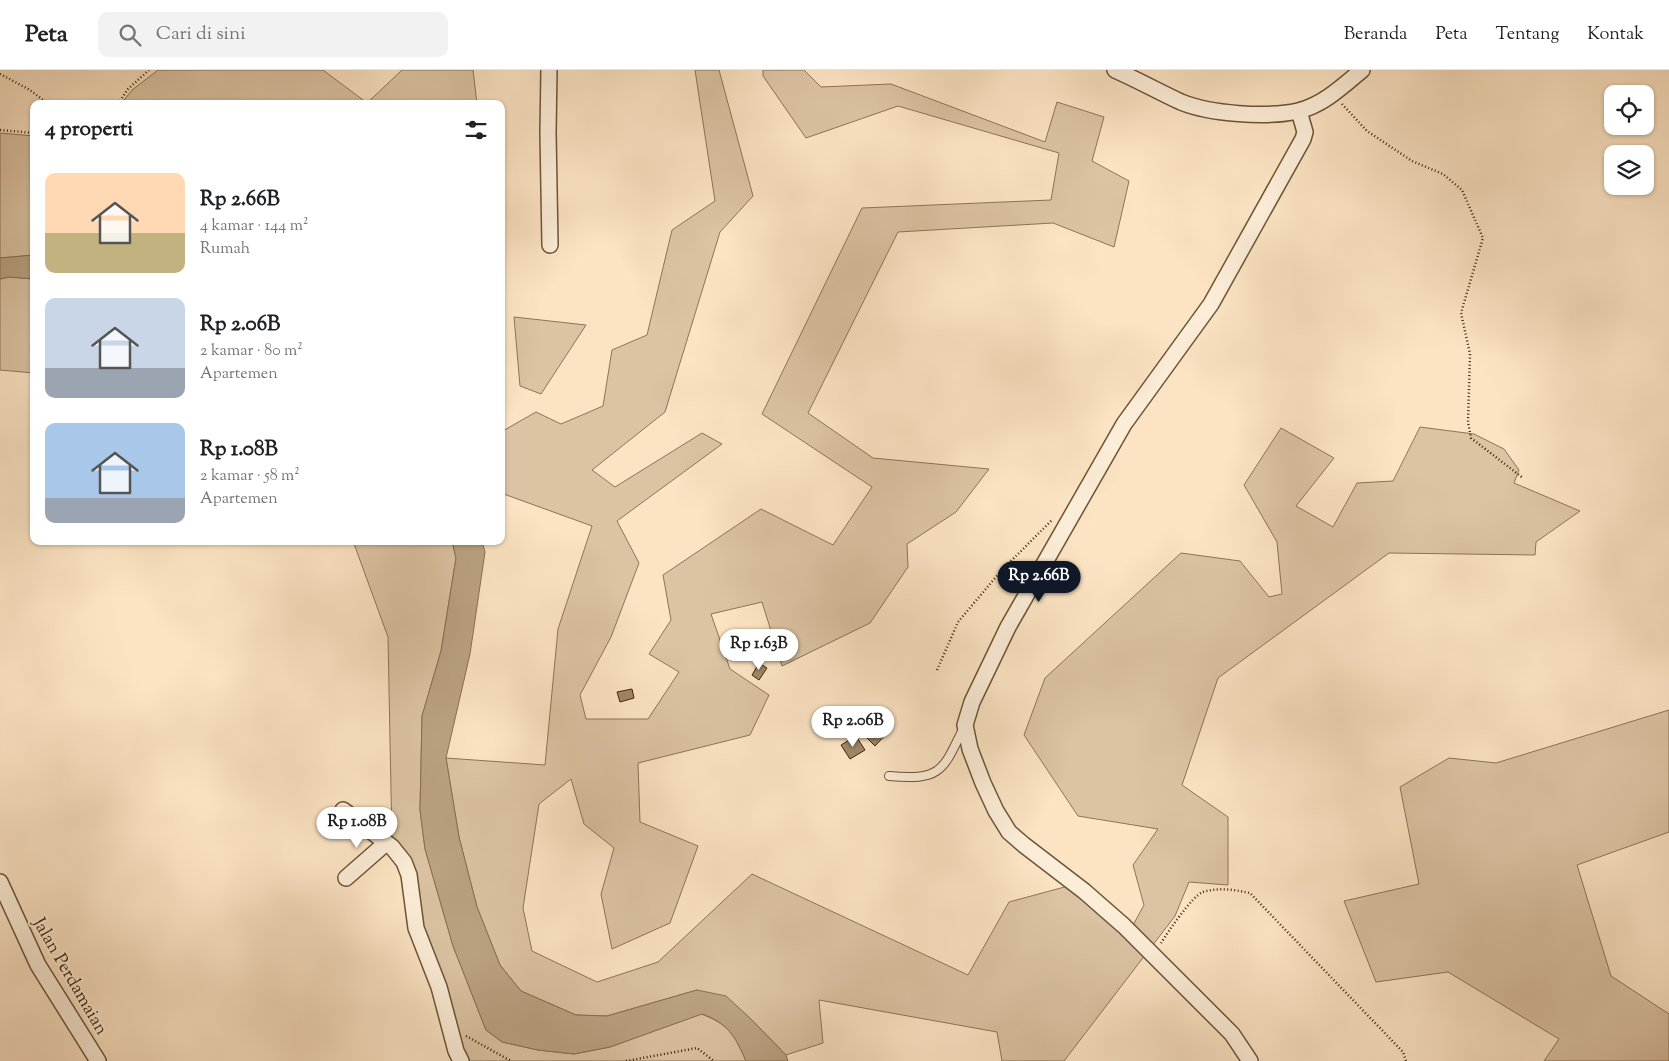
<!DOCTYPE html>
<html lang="id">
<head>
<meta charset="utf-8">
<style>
	:root { --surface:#fff; --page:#f2f2f2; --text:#202124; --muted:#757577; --line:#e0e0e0; --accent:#111827 }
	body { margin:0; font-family:"Sorts Mill Goudy",serif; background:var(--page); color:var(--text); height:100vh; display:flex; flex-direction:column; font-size:19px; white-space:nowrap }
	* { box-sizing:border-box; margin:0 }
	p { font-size:16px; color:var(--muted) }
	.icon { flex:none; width:28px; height:28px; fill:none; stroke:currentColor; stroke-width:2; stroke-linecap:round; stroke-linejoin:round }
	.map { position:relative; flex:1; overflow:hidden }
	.details { position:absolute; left:30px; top:30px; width:475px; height:445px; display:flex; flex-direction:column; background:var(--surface); border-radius:10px; box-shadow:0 1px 4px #0004 }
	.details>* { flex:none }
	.controls { position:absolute; left:1604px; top:15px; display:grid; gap:10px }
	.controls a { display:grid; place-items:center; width:50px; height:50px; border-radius:10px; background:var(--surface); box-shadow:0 1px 4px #0004; font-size:25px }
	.price { position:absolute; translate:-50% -42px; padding:0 11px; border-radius:18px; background:#fff; color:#222; font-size:16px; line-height:32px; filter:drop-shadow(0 1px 2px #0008) }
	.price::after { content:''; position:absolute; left:50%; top:30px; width:15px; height:11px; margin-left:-8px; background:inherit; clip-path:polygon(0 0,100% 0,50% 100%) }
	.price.on { background:var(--accent); color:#fff }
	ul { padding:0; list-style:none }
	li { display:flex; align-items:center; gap:15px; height:125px; padding:0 15px }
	li span { display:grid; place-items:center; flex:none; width:140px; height:100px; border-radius:10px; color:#555 }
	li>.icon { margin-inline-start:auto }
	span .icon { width:60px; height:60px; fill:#fffc; stroke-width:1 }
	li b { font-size:21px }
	h2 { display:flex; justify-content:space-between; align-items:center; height:60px; padding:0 15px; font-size:21px }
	header { display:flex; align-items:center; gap:30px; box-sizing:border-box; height:70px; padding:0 25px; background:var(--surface); border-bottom:1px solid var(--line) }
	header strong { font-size:24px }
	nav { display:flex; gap:28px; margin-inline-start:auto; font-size:18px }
	.search { width:350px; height:45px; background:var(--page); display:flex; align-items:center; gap:12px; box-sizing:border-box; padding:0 18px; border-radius:10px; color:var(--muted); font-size:19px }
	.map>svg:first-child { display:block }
</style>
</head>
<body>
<header>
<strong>Peta</strong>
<div class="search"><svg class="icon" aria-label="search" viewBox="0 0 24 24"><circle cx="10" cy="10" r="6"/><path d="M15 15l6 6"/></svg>Cari di sini</div>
<nav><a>Beranda</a><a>Peta</a><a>Tentang</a><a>Kontak</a></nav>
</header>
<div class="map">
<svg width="1669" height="991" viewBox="0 0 1669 991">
	<rect width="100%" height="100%" fill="#fbe3c3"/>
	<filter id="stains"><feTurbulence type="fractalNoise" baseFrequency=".004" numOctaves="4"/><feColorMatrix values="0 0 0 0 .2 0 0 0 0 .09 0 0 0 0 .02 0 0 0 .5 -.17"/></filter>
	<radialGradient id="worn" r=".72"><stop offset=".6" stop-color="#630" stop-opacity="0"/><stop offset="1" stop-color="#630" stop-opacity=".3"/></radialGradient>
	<path fill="#dbc3a3" stroke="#8c7454" d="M158,0h165l44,33 35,-33h71l4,34h-356l11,-14z
		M695,0h24l34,126 -33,36 -55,180 -73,58 23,17 87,-54 20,11 -105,77 22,42 -28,74 -31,58 6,24h62l31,-47 -30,-18 22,-34 -8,-45 98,-66 72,36 39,-58 -110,-73 100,-206 189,-8 8,-47 -161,-47 -92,32 -43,-62v-6h41l17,17 70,-3 154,58 12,-40 47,15 -12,44 37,20 -15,66 -61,-24 -155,9 -90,181 65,45 116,11 -33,43 -49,32 1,23 -38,56 -88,43 -20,-64 -51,12 19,55 39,26 -19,40 -112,28 2,59 58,24 -28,77 -58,26 -11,-55 13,-46 -30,-24 -13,-45 -32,25 -16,104 9,43 65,31 61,-20 94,-88 216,101 41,-73 74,-20 49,45 12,-22 -11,-40 25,-36 -80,-13 -54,-81 21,-57 136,-125 59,8 29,36 13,-3 -5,-52 -33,-57 37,-57 53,30 -38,48 37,21 24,-44 36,-2 27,-54 54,7 30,15 15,21 -5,13 66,28 -44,31 -1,13 -146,-2 -171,125 -36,107 46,32v68l-39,-3 -14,34 -111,145h-62l-5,-29 -178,-32 4,43 -37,12 -37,-38 -52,-27 -90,26 -31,-1 -55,-24 -21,-26 -23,-58 -18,-70 -13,-79 99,7 13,-136 34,-103 -91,-33v-61l35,-20 25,12 42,-18 9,-56 35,-15 25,-105 43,-29z
		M0,63l34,3v119l-34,3z
		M9,207l25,2v94l-34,-3v-91z
		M514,247l72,8 -45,69 -21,-8z
		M353,471h99l4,17 -15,93 -19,65 -2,94 5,39 28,97 33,84 16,12 36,8 36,4 36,-7 91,-33c27,10 34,21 45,47h-281l-73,-219 -4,-205z
		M1669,640v122l-92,33 34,111 58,38v47h-125l15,-22 -111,-67 -72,10 -32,-81 75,-17 -19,-97 49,-29 47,5z"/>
	<path fill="#baa282" stroke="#887050" d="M34,185v24l-25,-2 -9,2v-21z
		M452,471h30l3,11 -15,102 -24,104 13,79 18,70 23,58 21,26 55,24 31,1 90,-26 29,6 23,21 37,38 2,6h-42c-11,-25 -18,-38 -44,-47l-92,33 -36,7 -36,-4 -36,-8 -16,-12 -33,-84 -28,-97 -5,-39 2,-94 19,-65 15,-93z"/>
	<path fill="#a08768" stroke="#3d2405" d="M759,593l8,5 -8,12 -7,-5z
		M632,619l2,9 -14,4 -3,-10z
		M876,646l13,15 -14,15 -14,-14z
		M856,666l9,14 -15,9 -9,-14z"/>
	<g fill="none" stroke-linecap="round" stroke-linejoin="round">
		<defs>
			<path id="lane" d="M889,706c53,5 54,-6 75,-49"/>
			<path id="street" d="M549,0l-1,63 2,112
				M1115,0c23,10 44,22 66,32 29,12 86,16 117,9 25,-6 45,-25 64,-41
				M343,740l49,37 12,15 5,13 7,53 23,59 17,64 5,10
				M346,808l40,-35
				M0,812l38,83 60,96
				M1250,991l-18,-27 -108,-108 -40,-35 -60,-46 -15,-13 -13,-21 -13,-28 -13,-34 -5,-24 7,-23 36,-75 116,-203 87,-120 92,-165 2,-7 -6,-21"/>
		</defs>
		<use href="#lane" stroke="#6c5434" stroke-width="10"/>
		<use href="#street" stroke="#6c5434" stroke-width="18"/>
		<path stroke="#3d2405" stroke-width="2.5" stroke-dasharray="1 2.5" stroke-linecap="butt" d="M0,4l30,16 18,14
			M118,34l10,-15 21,-19
			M1342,34l25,27 45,30 31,13 19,16 21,48 -22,75 9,41 -2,68 3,16 52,40
			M0,60l34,3
			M937,600l21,-48 43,-51 51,-51
			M1161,873c7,-11 31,-47 42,-51 16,-5 32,-2 47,1l153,159 3,9
			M466,966l45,25
			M626,991l71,-13 17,13"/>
		<use href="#lane" stroke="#fcedd8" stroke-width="8"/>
		<use href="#street" stroke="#fcedd8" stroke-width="15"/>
	</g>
	<g text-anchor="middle" stroke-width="4" stroke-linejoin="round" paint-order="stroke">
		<g font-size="18" fill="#3d2405" stroke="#fcedd8">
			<text transform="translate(71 906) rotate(60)" y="6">Jalan Perdamaian</text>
		</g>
	</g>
	<rect width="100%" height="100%" filter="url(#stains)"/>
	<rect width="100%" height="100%" fill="url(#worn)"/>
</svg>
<div class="controls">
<a><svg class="icon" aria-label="locate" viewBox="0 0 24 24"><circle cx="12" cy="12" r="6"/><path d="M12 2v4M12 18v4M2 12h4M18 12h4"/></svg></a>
<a><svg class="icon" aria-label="layers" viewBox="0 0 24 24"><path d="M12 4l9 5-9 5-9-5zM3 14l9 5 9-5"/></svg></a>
</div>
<b class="price on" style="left:1039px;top:533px">Rp 2.66B</b>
<b class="price" style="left:759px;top:601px">Rp 1.63B</b>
<b class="price" style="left:853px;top:678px">Rp 2.06B</b>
<b class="price" style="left:357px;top:779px">Rp 1.08B</b>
<section class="details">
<h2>4 properti<svg class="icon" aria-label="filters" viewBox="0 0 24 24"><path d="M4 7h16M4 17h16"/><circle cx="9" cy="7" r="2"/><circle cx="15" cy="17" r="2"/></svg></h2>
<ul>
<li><span style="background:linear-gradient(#ffd9b3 60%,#c2b280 0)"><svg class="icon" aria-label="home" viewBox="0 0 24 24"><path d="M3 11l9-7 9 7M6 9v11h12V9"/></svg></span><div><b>Rp 2.66B</b><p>4 kamar · 144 m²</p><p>Rumah</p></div></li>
<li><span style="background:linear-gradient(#c9d6e8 70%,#9aa5b1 0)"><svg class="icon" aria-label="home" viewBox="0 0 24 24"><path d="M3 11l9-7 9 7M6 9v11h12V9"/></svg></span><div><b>Rp 2.06B</b><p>2 kamar · 80 m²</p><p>Apartemen</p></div></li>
<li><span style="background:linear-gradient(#a9c7e8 75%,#9aa5b1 0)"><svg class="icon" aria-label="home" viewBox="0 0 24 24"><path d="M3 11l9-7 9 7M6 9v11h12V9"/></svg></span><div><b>Rp 1.08B</b><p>2 kamar · 58 m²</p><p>Apartemen</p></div></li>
</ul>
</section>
</div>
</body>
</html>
